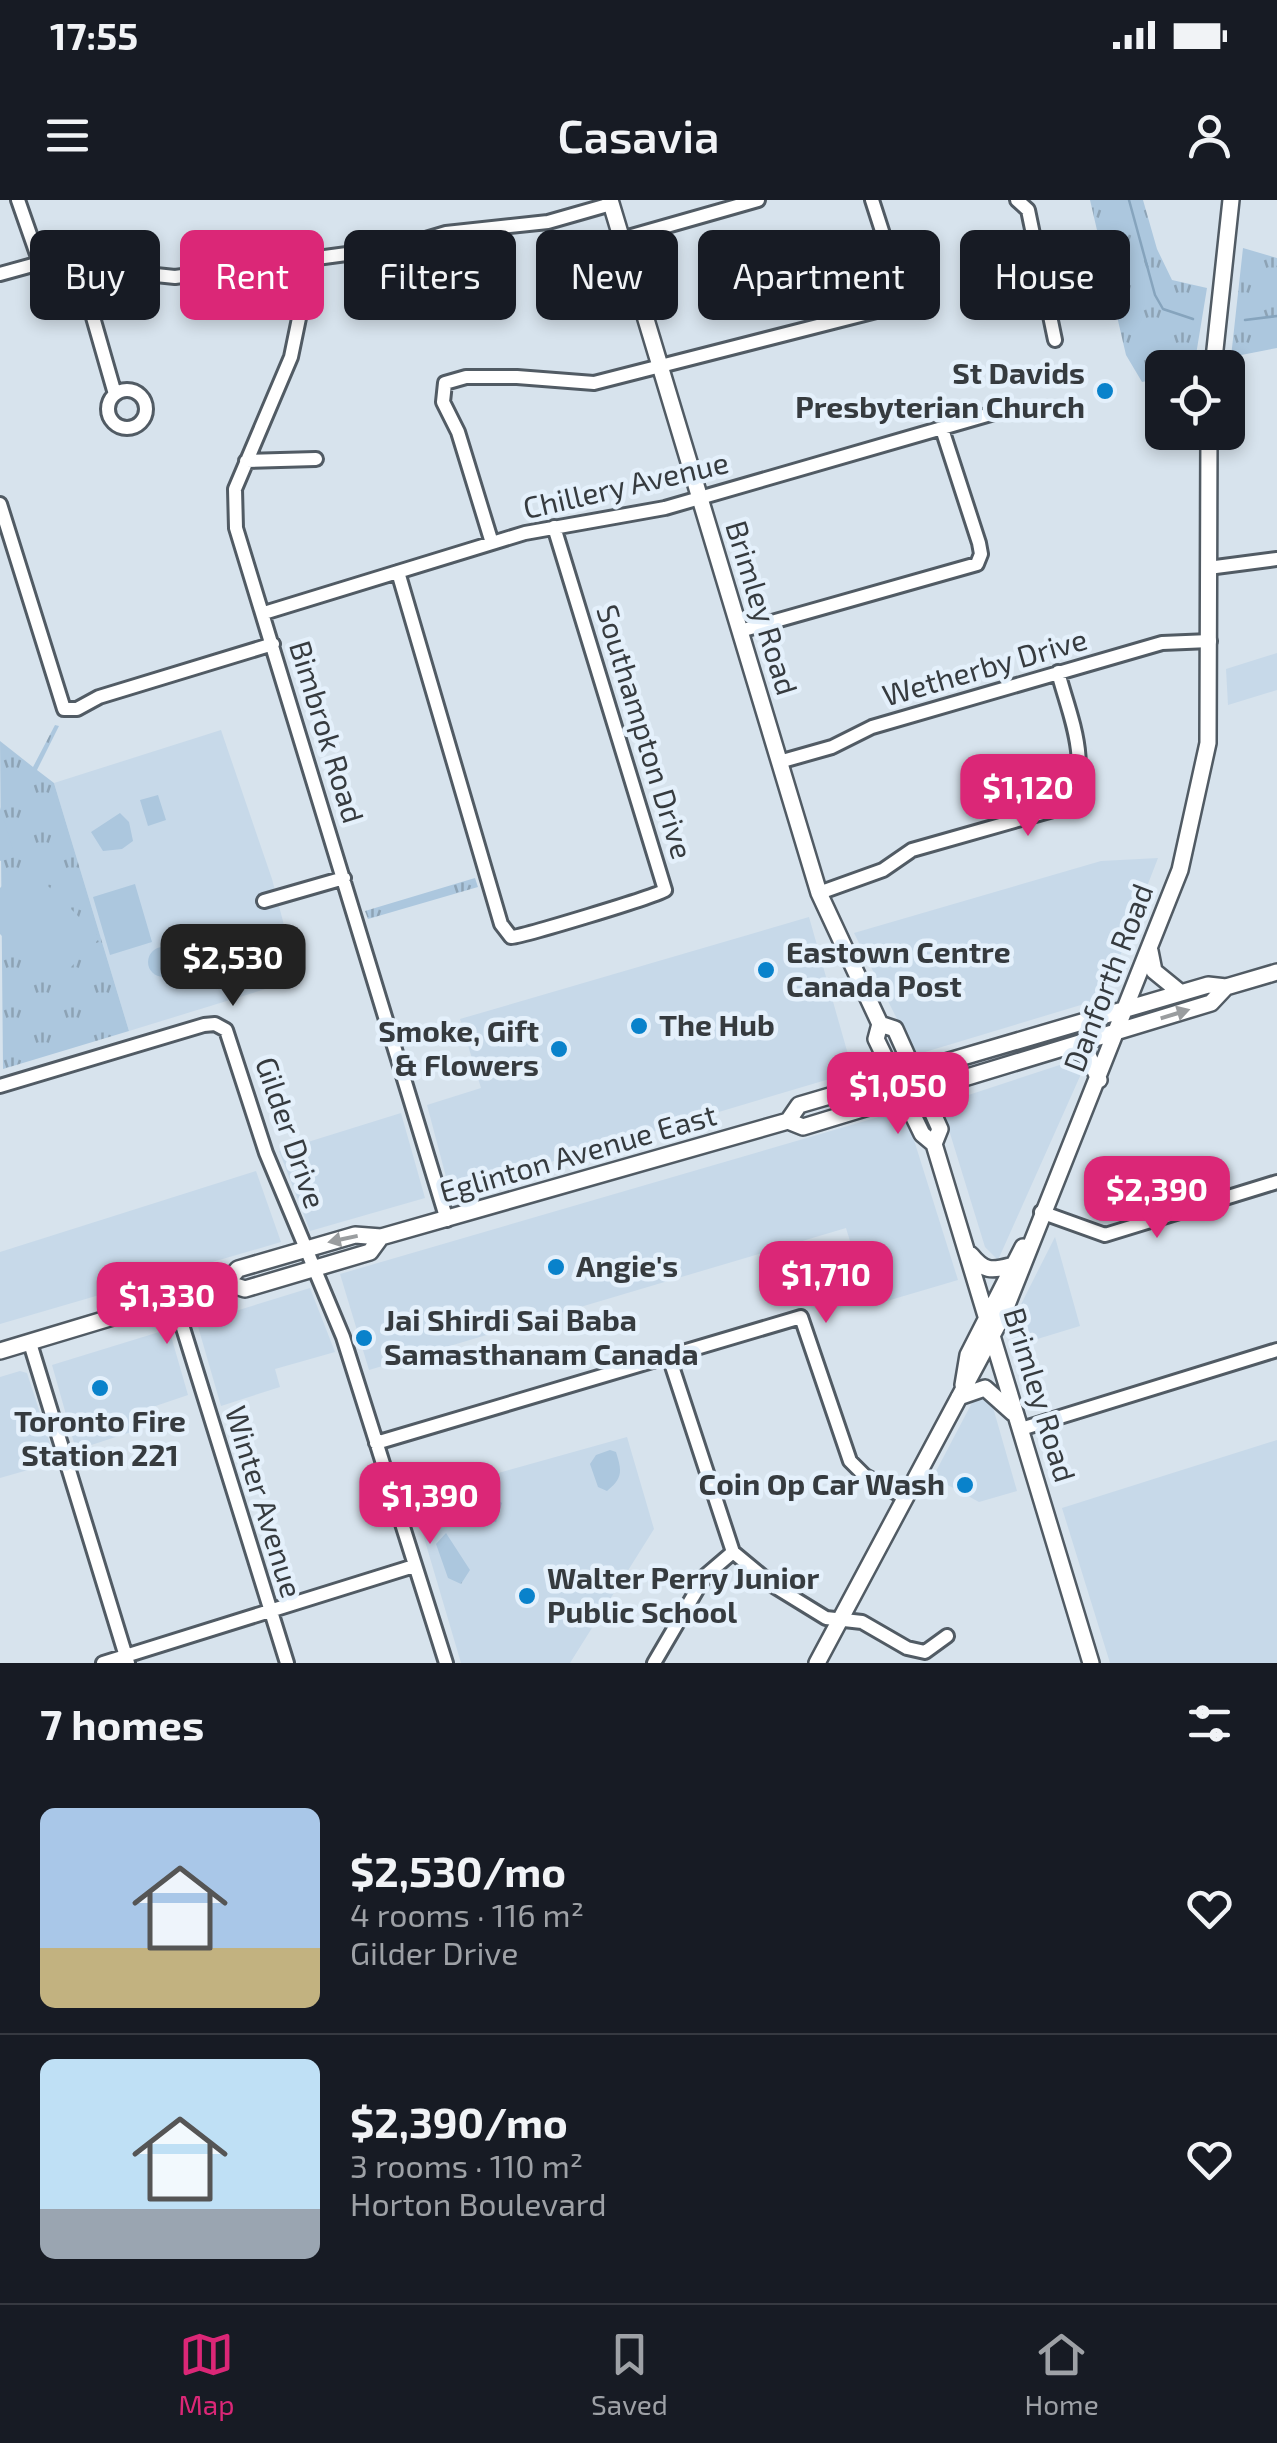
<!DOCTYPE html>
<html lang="en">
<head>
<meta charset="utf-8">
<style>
	:root { --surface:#171b24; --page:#242831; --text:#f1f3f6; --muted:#9ea1a6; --line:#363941; --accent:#db2777 }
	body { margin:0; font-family:"Exo 2",sans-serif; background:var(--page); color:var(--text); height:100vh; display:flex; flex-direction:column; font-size:38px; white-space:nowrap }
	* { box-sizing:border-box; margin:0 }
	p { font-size:32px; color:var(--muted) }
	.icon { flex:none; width:55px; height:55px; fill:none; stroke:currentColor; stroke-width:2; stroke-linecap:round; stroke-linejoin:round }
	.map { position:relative; height:1463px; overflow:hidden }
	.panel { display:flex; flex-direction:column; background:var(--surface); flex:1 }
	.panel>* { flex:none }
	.guide { position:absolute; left:30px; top:30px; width:1218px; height:90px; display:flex; gap:20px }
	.controls { position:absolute; left:1145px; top:150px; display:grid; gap:20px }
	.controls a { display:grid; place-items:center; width:100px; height:100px; border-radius:15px; background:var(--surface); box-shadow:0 5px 15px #0003; font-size:50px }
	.price { position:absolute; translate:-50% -85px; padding:0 22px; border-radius:20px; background:var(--accent); color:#fff; font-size:32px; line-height:65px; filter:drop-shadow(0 2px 5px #0008) }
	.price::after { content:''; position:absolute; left:50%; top:60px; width:30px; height:22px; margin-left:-15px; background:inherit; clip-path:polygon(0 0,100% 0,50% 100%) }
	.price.active { background:#222; color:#fff }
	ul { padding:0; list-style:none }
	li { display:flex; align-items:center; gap:30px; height:250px; padding:0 40px }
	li+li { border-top:2px solid var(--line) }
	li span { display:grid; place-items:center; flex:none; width:280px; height:200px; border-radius:15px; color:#555 }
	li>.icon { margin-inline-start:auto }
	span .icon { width:120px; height:120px; fill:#fffc; stroke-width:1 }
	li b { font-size:42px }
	h2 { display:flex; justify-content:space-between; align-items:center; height:120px; padding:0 40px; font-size:42px }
	.pill { padding:0 35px; border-radius:15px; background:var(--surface); box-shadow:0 5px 15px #0003; font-size:35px; line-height:90px }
	.pill.active { background:var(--accent); color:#fff }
	.status { display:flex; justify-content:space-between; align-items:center; height:70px; padding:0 50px; background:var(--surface); direction:ltr }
	.status svg { height:28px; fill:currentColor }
	header { display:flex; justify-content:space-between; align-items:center; height:130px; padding:0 40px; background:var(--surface); font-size:45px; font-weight:600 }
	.tabs { display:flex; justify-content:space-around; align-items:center; height:140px; border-top:2px solid var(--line); background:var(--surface); font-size:28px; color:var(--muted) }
	.tabs a { display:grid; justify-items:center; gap:5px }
	.tabs .active { color:var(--accent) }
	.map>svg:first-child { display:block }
</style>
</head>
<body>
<div class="status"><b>17:55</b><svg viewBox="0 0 49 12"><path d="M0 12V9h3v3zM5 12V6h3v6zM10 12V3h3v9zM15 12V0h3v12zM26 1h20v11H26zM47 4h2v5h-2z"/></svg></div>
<header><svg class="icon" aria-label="menu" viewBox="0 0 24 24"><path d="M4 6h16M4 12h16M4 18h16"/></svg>Casavia<svg class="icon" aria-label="person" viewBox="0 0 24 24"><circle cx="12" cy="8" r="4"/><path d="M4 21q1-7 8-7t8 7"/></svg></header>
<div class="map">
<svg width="1277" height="1463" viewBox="0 0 1277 1463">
	<defs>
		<pattern id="grass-tufts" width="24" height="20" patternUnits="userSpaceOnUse" patternTransform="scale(2.5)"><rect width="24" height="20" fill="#acc7de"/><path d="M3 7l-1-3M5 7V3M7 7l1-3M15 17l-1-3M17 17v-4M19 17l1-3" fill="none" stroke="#8da3b5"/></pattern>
	</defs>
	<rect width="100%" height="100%" fill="#d7e3ed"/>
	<path fill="#c7d9e9" d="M1277,453v37l-49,15 -2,-36z
		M221,530l51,149 26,100 -169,52 -75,-248z
		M1158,658l-54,140 -189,57 -61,-122 247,-72z
		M809,717l44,155 -403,120 -23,-87 54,-17 -21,-69z
		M1078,859l3,15 -83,186 -13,-13 -44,-143z
		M896,912l12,9 50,159 -88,26 -24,-78 -477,142 -29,-96z
		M401,913l24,85 -115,33 -31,-80z
		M256,971l25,71 -281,82v-72z
		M1055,1037l25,89 -66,20 -5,-18z
		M310,1088l25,64 -60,17 5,18 -59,19 -24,-83z
		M169,1129l19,66 -59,20 2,17 -55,18 -24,-85z
		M20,1171l7,2 29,89 -56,16v-101z
		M975,1197h14l3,7 25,87 -38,11 -46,-25z
		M627,1237l27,92 -84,134h-109l-49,-166z
		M1277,1240v223h-167l-48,-155z"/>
	<path fill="url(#grass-tufts)" d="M1090,0h53l14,49 15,31 35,8 -13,79 -32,1v10l-20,4 -16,-27z
		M1243,48l34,10v90l-46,9z
		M55,525l4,1 -22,44 17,13 75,248 -126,38 -3,-328 33,26z
		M475,678l3,9 -110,32 -3,-8z
		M148 762a15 15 0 1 1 30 0a15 15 0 1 1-30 0Z
		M446,1333l24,37 -9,14 -13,-6 -12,-34z"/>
	<path fill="#acc7de" d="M158,595l8,25 -18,6 -8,-26z
		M0,607l15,50 -15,4z
		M120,613l9,9 4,19 -11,8 -19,2 -12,-19z
		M25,663l75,75 -48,48 -52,-52v-46z
		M135,684l17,58 -42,13 -17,-58z
		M610,1250l6,2c6,19 7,26 -9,39l-9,-4 -8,-23 6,-9z
		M481,1290l21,13 -6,19 -13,-4 -6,-25z"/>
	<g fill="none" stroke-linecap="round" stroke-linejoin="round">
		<path stroke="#86a4bd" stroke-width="2.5" d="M1129,0l26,95 8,14 30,10
			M1245,120l32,-4"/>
		<defs>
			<path id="minor" d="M18,0l22,63
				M1017,0l11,10 27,130
				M621,39l137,-39
				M311,60l-20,97 -56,132 1,39 211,692
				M78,65l37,129
				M0,74l40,-11 135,14 224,-30 47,-14 102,-11 63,-18
				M108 209a19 19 0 1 1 38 0a19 19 0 1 1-38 0Z
				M246,261l70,-2
				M0,304l64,205h13l22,-12 174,-53
				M492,343l-34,-111 -15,-30 2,-19 21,-6h51l77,6 298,-76 8,-5 1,-12 -29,-90
				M1208,368l69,-9
				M398,372l103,352 10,13c10,0 146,-41 154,-47l-111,-363
				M264,413l261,-80 140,-25 336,-97
				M740,431l237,-67 4,-10 -2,-11 -37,-114
				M779,562l53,-15 40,-20 290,-84 48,-2
				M819,693l64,-23 29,-20 148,-42c38,-32 8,-96 -2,-136
				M264,701l80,-23
				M0,886l204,-61 11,-1 11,6 40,123 77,184 103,326
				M1041,1012l64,23 172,-53
				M174,1099l113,364
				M30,1143l98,320
				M669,1157l64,195 41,34 52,32 36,4 45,26 18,4 22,-16
				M1021,1229l256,-79
				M376,1243l425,-126 49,144 15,15 41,22
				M103,1463l311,-97
				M654,1463l51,-87 28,-24"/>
			<path id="major" d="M610,0l209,693 61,131 -4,15 46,95 12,10 157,519
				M1213,168l18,-168
				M1150,751l4,20 27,22
				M880,824l15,5 45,100 -6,15
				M1065,849l23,6 11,25
				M788,921l11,-16 409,-120 18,2 51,-15
				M971,1055c13,16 20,16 39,11
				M226,1083l19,6 125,-37 11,-15
				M0,1151l226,-68 12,-14 117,-34 26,2 407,-116 15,6 408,-124 15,-16
				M963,1185l5,-30 55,-108
				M959,1197l26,-9 28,25
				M817,1463l186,-348 177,-445 28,-127 1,-311"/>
		</defs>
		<use href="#minor" stroke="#515b64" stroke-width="18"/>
		<use href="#major" stroke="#515b64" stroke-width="20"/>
		<use href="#minor" stroke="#fff" stroke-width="12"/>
		<use href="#major" stroke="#fff" stroke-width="15"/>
	</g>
	<defs><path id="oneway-solid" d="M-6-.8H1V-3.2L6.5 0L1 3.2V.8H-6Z" transform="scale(2.5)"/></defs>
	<g fill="#9a9d9f">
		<use href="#oneway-solid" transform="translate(1175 814) rotate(-17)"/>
		<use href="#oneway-solid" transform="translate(343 1039) rotate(168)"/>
	</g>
	<g fill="#0982cb" stroke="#e4f0fb" stroke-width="4">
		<circle cx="1105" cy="191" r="10"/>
		<circle cx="766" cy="770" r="10"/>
		<circle cx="639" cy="826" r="10"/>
		<circle cx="559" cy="849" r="10"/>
		<circle cx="556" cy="1067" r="10"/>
		<circle cx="364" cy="1138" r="10"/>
		<circle cx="100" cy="1188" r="10"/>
		<circle cx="965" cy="1285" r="10"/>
		<circle cx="527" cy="1396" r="10"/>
	</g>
	<g text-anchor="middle" stroke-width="9" stroke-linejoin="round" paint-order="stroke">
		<g font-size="30" font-weight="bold" fill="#363b3f" stroke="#e4f0fb" text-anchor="start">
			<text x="1085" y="184" text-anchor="end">St Davids<tspan x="1085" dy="34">Presbyterian Church</tspan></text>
			<text x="786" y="763">Eastown Centre<tspan x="786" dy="34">Canada Post</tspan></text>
			<text x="659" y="836">The Hub</text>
			<text x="539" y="842" text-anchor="end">Smoke, Gift<tspan x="539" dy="34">&amp; Flowers</tspan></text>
			<text x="576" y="1077">Angie's</text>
			<text x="384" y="1131">Jai Shirdi Sai Baba<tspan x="384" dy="34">Samasthanam Canada</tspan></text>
			<text x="100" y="1232" text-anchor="middle">Toronto Fire<tspan x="100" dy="34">Station 221</tspan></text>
			<text x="945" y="1295" text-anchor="end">Coin Op Car Wash</text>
			<text x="547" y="1389">Walter Perry Junior<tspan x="547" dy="34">Public School</tspan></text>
		</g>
		<g font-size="30" fill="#363b3f" stroke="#e4f0fb">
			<text transform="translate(626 286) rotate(-13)" y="10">Chillery Avenue</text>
			<text transform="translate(761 408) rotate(73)" y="10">Brimley Road</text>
			<text transform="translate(985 468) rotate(-16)" y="10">Wetherby Drive</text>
			<text transform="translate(326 532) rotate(73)" y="10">Bimbrok Road</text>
			<text transform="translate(644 532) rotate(73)" y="10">Southampton Drive</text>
			<text transform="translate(1109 778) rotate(-69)" y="10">Danforth Road</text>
			<text transform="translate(290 933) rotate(71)" y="10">Gilder Drive</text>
			<text transform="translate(578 954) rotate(-16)" y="10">Eglinton Avenue East</text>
			<text transform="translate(1039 1195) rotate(73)" y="10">Brimley Road</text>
			<text transform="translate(263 1302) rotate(73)" y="10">Winter Avenue</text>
		</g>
	</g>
</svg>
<div class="controls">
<a><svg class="icon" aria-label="locate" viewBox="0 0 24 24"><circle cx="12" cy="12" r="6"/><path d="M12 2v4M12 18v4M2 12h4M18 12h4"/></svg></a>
</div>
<b class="price" style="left:1028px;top:639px">$1,120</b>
<b class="price active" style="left:233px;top:809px">$2,530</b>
<b class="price" style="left:898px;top:937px">$1,050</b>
<b class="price" style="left:1157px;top:1041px">$2,390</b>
<b class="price" style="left:826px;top:1126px">$1,710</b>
<b class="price" style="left:167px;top:1147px">$1,330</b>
<b class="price" style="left:430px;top:1347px">$1,390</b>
<div class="guide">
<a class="pill">Buy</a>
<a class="pill active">Rent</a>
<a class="pill">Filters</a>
<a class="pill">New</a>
<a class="pill">Apartment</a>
<a class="pill">House</a>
</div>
</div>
<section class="panel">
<h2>7 homes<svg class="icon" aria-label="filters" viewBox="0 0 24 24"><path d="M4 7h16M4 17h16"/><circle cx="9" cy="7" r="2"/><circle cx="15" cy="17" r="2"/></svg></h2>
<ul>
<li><span style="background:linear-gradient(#a9c7e8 70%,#c2b280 0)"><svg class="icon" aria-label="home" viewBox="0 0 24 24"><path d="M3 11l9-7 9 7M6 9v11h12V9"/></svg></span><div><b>$2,530/mo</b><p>4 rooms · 116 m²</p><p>Gilder Drive</p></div><svg class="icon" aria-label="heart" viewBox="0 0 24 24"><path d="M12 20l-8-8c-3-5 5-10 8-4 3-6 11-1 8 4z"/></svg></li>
<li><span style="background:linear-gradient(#bfe0f5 75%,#9aa5b1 0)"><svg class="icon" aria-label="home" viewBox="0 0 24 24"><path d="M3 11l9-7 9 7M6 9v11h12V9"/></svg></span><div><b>$2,390/mo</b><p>3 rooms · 110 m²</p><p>Horton Boulevard</p></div><svg class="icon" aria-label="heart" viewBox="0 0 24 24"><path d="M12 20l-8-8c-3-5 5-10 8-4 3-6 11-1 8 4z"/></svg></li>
</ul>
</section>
<nav class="tabs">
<a class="active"><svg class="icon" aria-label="map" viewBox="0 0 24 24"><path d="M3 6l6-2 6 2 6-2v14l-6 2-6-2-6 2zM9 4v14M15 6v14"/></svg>Map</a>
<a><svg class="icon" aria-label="saved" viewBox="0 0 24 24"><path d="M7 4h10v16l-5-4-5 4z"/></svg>Saved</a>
<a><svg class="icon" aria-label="home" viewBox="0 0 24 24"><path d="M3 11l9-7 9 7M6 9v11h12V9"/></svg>Home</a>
</nav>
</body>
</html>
